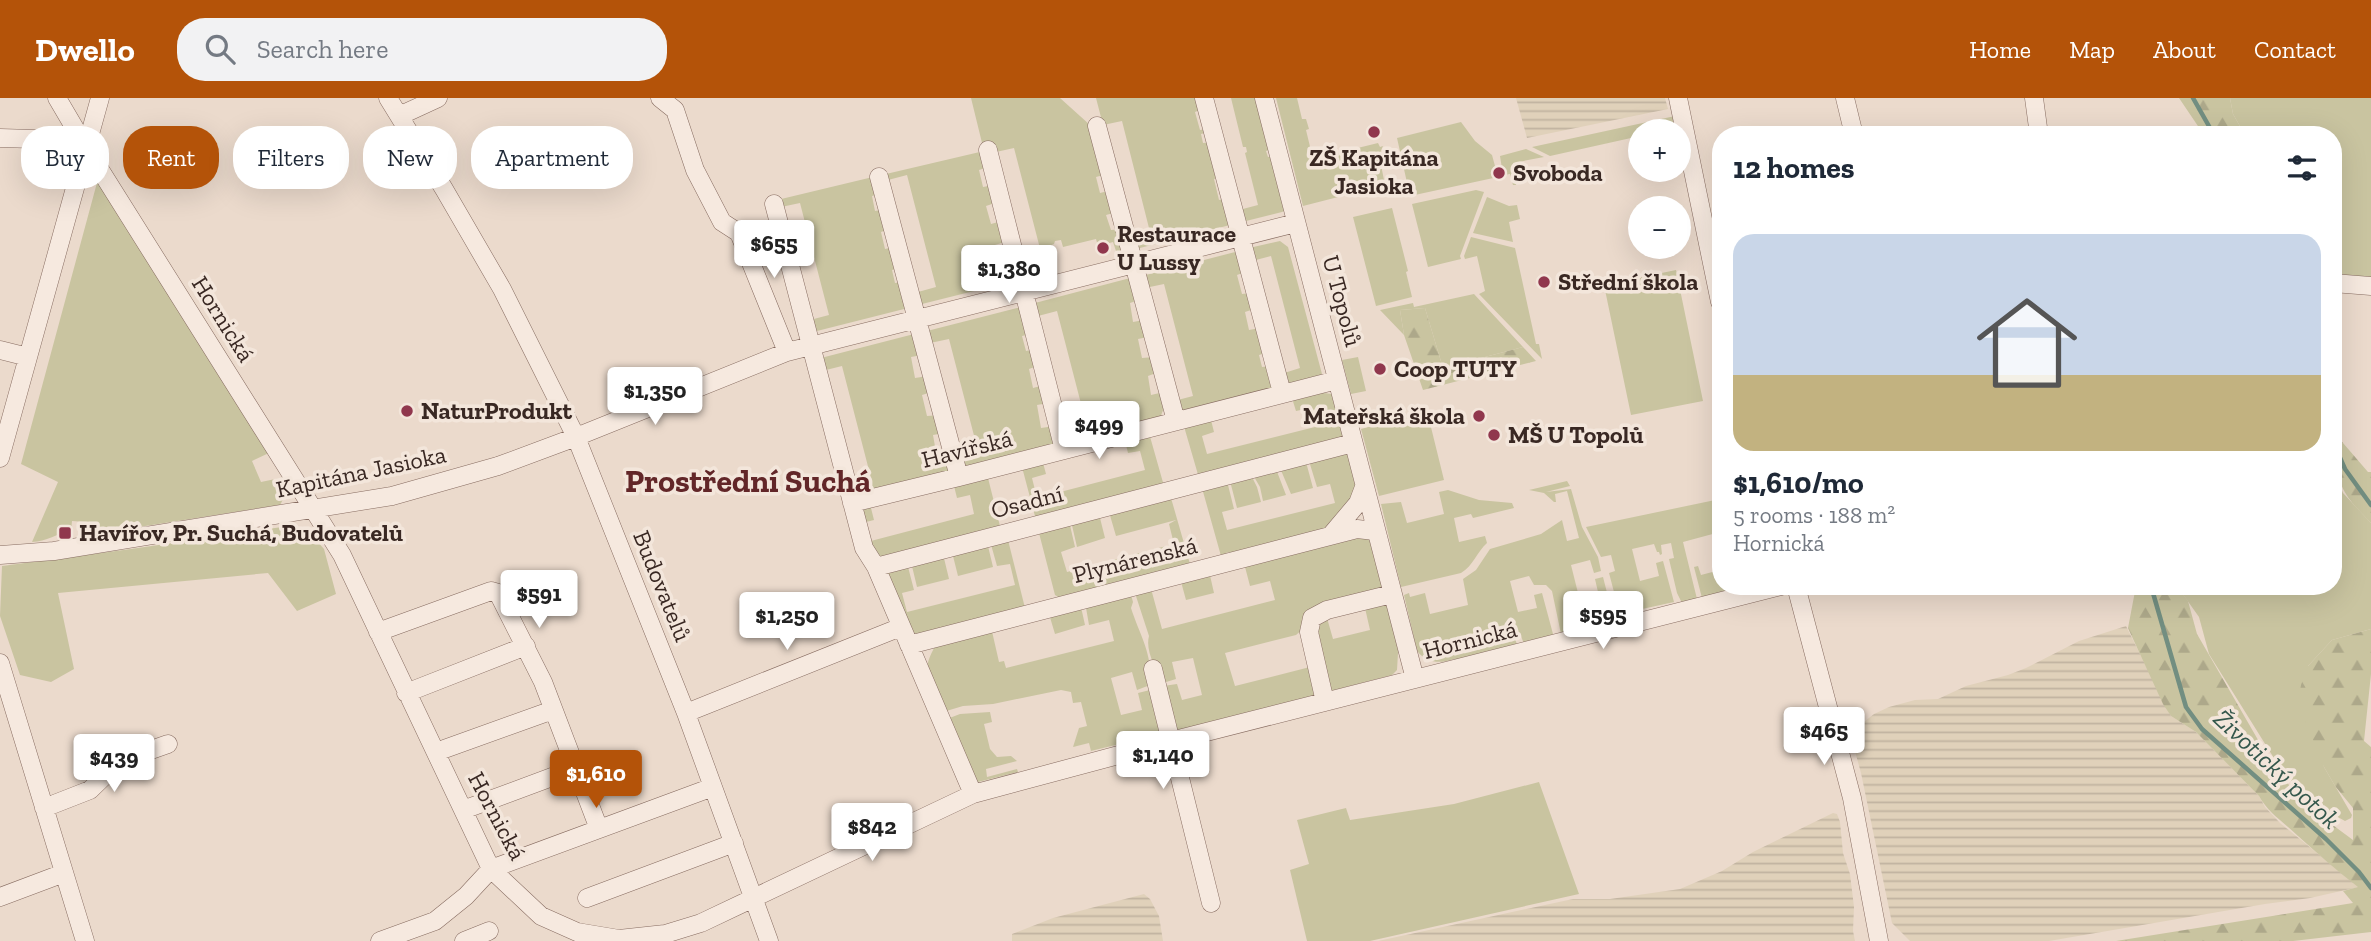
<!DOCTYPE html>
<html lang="en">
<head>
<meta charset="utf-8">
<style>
	:root { --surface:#fff; --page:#f2f2f3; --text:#1f2937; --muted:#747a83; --line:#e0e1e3; --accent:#b45309 }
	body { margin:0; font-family:"Zilla Slab",serif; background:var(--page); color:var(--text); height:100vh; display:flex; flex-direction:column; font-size:26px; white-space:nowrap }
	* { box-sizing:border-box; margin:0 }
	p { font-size:23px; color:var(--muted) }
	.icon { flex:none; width:38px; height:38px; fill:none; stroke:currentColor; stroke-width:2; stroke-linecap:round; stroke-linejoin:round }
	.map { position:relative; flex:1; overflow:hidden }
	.drawer { position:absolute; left:1712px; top:28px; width:630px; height:469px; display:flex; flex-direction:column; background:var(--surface); border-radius:28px; box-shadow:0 7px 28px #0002 }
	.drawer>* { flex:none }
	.top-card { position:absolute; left:21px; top:28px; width:665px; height:63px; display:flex; gap:14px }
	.tools { position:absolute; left:1628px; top:21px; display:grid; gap:14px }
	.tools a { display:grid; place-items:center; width:63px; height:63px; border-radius:50%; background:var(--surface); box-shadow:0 7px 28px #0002; font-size:35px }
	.price { position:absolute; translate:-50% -60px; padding:0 16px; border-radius:7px; background:#fff; color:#222; font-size:23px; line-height:46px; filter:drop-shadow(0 2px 4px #0008) }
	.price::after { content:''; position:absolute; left:50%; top:42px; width:21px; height:16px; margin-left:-10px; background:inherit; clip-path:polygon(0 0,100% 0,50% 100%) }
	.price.active { background:var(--accent); color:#fff }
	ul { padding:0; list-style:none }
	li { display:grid; align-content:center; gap:14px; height:371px; padding:0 21px }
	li+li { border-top:2px solid var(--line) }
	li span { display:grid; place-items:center; height:217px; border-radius:21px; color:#555 }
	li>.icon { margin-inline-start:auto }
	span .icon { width:126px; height:126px; fill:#fffc; stroke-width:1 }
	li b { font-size:30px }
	h2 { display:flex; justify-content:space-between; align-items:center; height:84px; padding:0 21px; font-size:30px }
	.pill { padding:0 24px; border-radius:28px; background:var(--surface); box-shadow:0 7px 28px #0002; font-size:24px; line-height:63px }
	.pill.active { background:var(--accent); color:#fff }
	header { display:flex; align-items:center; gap:42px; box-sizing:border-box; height:98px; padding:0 35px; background:var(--accent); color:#fff }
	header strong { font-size:33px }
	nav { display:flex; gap:38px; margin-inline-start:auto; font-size:24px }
	.search { width:490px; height:63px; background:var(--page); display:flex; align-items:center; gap:18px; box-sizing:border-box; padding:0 24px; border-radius:28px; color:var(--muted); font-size:26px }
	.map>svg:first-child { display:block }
</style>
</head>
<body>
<header>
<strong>Dwello</strong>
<div class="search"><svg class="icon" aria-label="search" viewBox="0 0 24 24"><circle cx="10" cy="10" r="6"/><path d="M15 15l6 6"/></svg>Search here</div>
<nav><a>Home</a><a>Map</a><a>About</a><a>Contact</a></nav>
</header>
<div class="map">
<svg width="2371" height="843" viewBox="0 0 2371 843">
	<defs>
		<pattern id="farmland-rules" width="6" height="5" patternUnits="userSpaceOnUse" patternTransform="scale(1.75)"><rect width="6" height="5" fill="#e0d1ba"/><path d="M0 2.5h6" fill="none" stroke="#c1b3a0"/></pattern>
		<pattern id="forest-firs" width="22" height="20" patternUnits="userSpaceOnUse" patternTransform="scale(1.75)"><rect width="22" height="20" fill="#c9c4a0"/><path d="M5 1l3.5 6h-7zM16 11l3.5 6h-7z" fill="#ada88a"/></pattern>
	</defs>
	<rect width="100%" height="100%" fill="#ebdacc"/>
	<path fill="url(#farmland-rules)" d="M1516,0h149l3,11 -141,29z
		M2126,528l45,90 25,16 63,64 6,11 15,16 79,64 -49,11 -45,6 -216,37h-139l-18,-18 -31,-150 -11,-40 24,-19 15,-7 26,-7 23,-1 28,-13 42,-11 18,-7 53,-27z
		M1833,715l4,1 3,8 3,31 7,21 4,33 -1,24 2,10h-477l195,-42h37l70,-10 42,-18 31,-19z
		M1144,796l6,5 9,17 4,25h-151v-7l41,-16z"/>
	<path fill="#c9c4a0" d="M971,0h89l30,27 17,49 -11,3 4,16 12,-3 5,22 -11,3 5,15 10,-1 6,22 -10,3 -4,-12 -15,4 -2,-7 -33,8 -2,-7 -6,1 -1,3 -12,5 5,23 -20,5 -2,-12 18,-5 -29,-112 -18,4 -7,15 -10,3 4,17 11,-2 4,17 -12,4 5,18 11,-3 6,20 -13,4 6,17 12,-3 5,21 -100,25v-13l18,-5 -29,-112 -19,5 -2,-6 98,-23z
		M1096,0h112l-6,11 -7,3 5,18 8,-1 1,3 -8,2 2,9 9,-1 8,35 -6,2 5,21 7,-2 4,27 -94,24 -4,-12 18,-5 -28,-111 -19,4z
		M1231,0h26l12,52 -3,1 2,6h3l13,54 -2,1 -40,10 -3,-12 19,-5 -13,-52 2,-1 -1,-5h-3z
		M1276,0h21l5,21h4l3,10 -3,1 7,29 65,-16 2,4 3,-1 -4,9 6,30 -82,21z
		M2230,0h141v183h-24l-14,-8v-138h-88l-12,-21z
		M1675,18l-2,9 -15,6h-18v5l-90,20 -18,-9z
		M1461,24l14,19 17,14 6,22 -88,19 -13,-58z
		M1526,51l18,8 -31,6 3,22h-3l-3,-11 -7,1 -3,-19z
		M877,78l4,18 -9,2 3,15 10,-2 4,20 -8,3 4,17 9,-2 6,21 -8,2 3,13 9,-1 8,25 -99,25 -3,-12 19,-5 -29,-112 -19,4 -4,-7z
		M98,81l173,273 -19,9 9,21 24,-5 3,13 -8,15 -167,26 -27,-3v-6l-14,-1 -1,10c-13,2 -25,11 -39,11l26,-60 -37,-18z
		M1476,92l8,2 -24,64 1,3 -33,8 -16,-63z
		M1487,99l22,9 8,-1 3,14 -11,3 4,20 -40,-9z
		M1392,110l16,63 -2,1 6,25 -36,9 -23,-89z
		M1471,139l44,11 21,96h3l3,15 -63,-65 6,-3 -8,-35 -12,3 -1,-3z
		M1280,143l8,6 34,127 -14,7 -24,5 -3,-12 19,-6 -29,-112 -19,5 -3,-13z
		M1239,153l6,21 -8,3 5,19 8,-1 4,16 -9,3 4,18 11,-2 6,25 -7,2 3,12 10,-1 6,24 -88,22 -11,-4 -5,-7 19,-5 -29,-112 -19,4 -3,-12z
		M1676,172l27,131 -72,14 -27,-130z
		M1134,179l5,23 -9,3 3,19 11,-2 4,17 -10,2 4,19 12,-1 2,16 -8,3 3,19 13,-3 1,13 -5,13 -90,24 -3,-13 19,-6 -29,-112 -19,5 -3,-13z
		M1474,196l49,53 -80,21 -18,-60 -25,2 4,25 -24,-25 33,-7 1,4z
		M1025,208l6,28 -9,2 4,15 9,-2 5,16 -11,4 4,19 11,-3 4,18 -11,2 4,23 14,-2 5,19 -95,23 -6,-12 19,-5 -29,-112 -19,4 -3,-12z
		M918,235l4,22 -11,2 4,21 13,-2 4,16 -10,3 5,21 14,-1 3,18 -11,2 3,17 12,-3 2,24 -92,21 -6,-11 19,-5 -29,-112 -20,5 -5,-12z
		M1358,259l8,34 -15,3 -9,-34z
		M1316,294l16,2 12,39 -3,8 -142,37 -16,-55 27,-7 4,16 -12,4 5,18 108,-27 -5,-19 -14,3 -5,-16z
		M1427,313l17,69 -65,16 -18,-67z
		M1149,335l15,53 -128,34 -14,-53 20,-8 4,15 -14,4 5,20 108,-28 -5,-19 -12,2 -4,-16z
		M1347,353l10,33v10l-27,34 -99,28 -2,-4 -3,1 1,4 -6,-1 -19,-68 25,-7 7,28 -12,3 5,18 108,-27 -5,-19 -13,3 -8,-26z
		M1306,364l7,26 -22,6 -11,-26z
		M1276,371l10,26 -23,6 -3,-14 -7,-12z
		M2333,371l10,24 28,30v106l-39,11 -24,26 16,101 28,48 -1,3 -6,3 -31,-17 -32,-33 -73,-117 -10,-37 -22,-31h156z
		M987,376l14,56 -111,29 -12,1c-12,-10 -23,-38 -21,-52l13,-4 4,16 -12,3 5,19 107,-28 -4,-19 -13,3 -4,-16z
		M1251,377l6,12 4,15 -24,6 -7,-27z
		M1567,383l3,5 -24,6 25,-3 11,38 16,30 3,14 -7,2 -4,-13 -19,5 8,32 19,-5 -3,-13 8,-2 11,43 -53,14 -9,-43 -6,-6h-12l-5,-9 -19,5 8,31 19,-4 -3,-13 8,-2 11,41 -2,3 -27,7 -3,-8 -6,2 2,7 -61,17 -2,-3c-14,5 -27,4 -37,-8l-13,-56 5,-2 1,4 15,-4 5,21 38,-9 -5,-26 13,-9 14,-21 51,-15 21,-14 5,21 12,-3 -12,-47 -12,3 1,8h-2l-10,-9 -15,-3z
		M1448,392l31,10 33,3 2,5 -41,10 -2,-4 -17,4 5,24 26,-6 2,7c-10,9 -14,23 -26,30l-60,14 -20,-83 20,-2 6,21 37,-9 -5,-22z
		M1171,400l19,66 -130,34 -5,-3 -16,-62 30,-12 6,26 -14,5 6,20 107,-28 -5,-20 7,-4 -60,16 -7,-24z
		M1720,401v33l-37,10 14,57 -15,4 -5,-10 -8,-34 5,-1 -3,-15 -10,2 1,9 -2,1 -1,-3h-2l-3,-8 -22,5 8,32 19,-5 -3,-13 7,-2 11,41 -41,9 -6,-5 -6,1 -2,4 -10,-38 6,-2 -4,-16 -10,2 -15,-30z
		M1099,416l6,24 -28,9 -6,-26z
		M282,429l26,4 16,18 12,45 -39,17 -29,-38 -210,20 16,76 -23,13 -31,-7 -20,-59 2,-50 129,-17z
		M1362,437l10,5 11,48 -79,40 -8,7 -71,18 10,33 75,-19 6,28 -137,35 -4,-1 -12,-43 14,-2 5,16 20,-5 -9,-37 -21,4 4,17 -13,4c-7,-14 -18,-32 -14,-47l-15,-46 16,-5 12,44 113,-29 -5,-19 -20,5 -6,-23z
		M1007,438l18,72 -107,27 -5,-3 -28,-63 22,-6 7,27 -12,3 5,19 108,-27 -5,-21 -13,2 -7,-25z
		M987,444l6,25 -35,9 -6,-24z
		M943,456l6,25 -32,8 -6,-25z
		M1698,468l3,9 19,-5v16h28l-46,12 -8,-31z
		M1209,473l5,22 -28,7 -6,-22z
		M1130,493l3,11 -2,6c9,28 22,46 19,77l-13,5 -5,-18 -21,6 10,37 21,-5 -4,-17 12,-3 10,42 -3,3 -87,21 21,-5 -2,-8 -16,4 6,-19 8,-2 -6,-24 -8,1 -2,-11 -10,-2 -68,14 -30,2 -20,6c-13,-28 -25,-38 -7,-67l55,-18 8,35 5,-1 2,7 108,-27 -5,-21 -20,5 -4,-23z
		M1387,505l14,49 -3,1 -1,17 -5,5 -61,16 -18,-66 14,-7 6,21 37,-9 -5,-22z
		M1081,509l4,18 -30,9 -6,-20z
		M990,614l2,10 -8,2 6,25 7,8 14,-1 6,5 -31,8 1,8 30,-8 1,3 -44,11 -27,-64 13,-5z
		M1539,684l40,112 -209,47h-63l-17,-71 19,-6 -12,-44 49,-12 4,12 104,-16z"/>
	<path fill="url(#forest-firs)" d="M2179,0h51l3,16 12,21h-41z
		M1425,210l18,60 80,-21 13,14 -113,29 -19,-55 -4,-25z
		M2333,323l4,15 31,36h3v51c-18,-19 -34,-33 -34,-61h-4z
		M2136,488h41l11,15 9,33 68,118 24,33 41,38 23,17v-32l-18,-22 -11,-19 -26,-64 3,-18 7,-19 24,-26 39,-11v45l-7,67 7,6v185l-78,9h-177l237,-38 -10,-12 15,-4c-21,-16 -40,-33 -60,-51 -14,-14 -29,-22 -39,-40l-63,-64 -25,-16 -8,-12 -35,-76z"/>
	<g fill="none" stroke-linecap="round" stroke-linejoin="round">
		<path stroke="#728e81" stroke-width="4.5" d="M2193,0l21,37
			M2333,344l12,27 26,36
			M2151,488l35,121 16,22 124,110 33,33 12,16"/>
		<defs>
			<path id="minor" d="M57,0l30,51 255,406 149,314 50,47 36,16 42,7 46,-5 36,-11 272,-129 198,-53 610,-155
				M388,0l56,91 58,100 74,148 110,276 83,228
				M660,0l15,12 20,60 27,52 17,11 48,119
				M1204,0l78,295
				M1264,0l151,581
				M1678,0l42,204
				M1845,0l9,37
				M2034,0l5,37
				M399,18l39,-18
				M1097,28l79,295
				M0,40l34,1 53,10
				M988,52l76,300
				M879,79l80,300
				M774,106l90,344 12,19 97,227
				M2333,185l38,3
				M0,252l28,7
				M0,360l100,-360
				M852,405l107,-26 378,-97
				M1331,437l27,-32 6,-16
				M0,457l54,-4 338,-55 106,-30 78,-29 211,-85 509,-129
				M876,469l477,-124
				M1796,488l56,212 27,143
				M378,534l113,-41 7,2 45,89 56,147
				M909,547l448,-116 18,2
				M0,565l85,278
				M1153,571l58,234
				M406,595l120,-47
				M1325,604l-16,-70 3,-14 15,-8 65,-16
				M686,615l215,-86
				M436,654l117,-42
				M44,710l46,-18 30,-29 48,-17
				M463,712l113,-42
				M0,799l64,-24
				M587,800l147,-55
				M380,843l55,-20 31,-25 25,-27 222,-82
				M464,843l25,-10"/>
		</defs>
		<use href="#minor" stroke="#876c61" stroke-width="19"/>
		<use href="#minor" stroke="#f6e9df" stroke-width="18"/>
	</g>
	<g fill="#90374d" stroke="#f3e6db" stroke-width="2.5">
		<circle cx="1374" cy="34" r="7"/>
		<circle cx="1499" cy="75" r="7"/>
		<circle cx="1103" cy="150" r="7"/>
		<circle cx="1544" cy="184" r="7"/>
		<circle cx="1380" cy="271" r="7"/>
		<circle cx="407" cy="313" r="7"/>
		<circle cx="1479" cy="318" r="7"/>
		<circle cx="1494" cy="337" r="7"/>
		<rect x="58" y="428" width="14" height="14" rx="3.5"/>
	</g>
	<g text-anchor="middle" stroke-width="7" stroke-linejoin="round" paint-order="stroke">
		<g font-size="24" font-weight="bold" fill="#392823" stroke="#f3e6db" text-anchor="start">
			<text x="1374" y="68" text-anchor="middle">ZŠ Kapitána<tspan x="1374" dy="28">Jasioka</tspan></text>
			<text x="1513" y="83">Svoboda</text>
			<text x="1117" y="144">Restaurace<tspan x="1117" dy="28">U Lussy</tspan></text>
			<text x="1558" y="192">Střední škola</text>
			<text x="1394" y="279">Coop TUTY</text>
			<text x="421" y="321">NaturProdukt</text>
			<text x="1465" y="326" text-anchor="end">Mateřská škola</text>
			<text x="1508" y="345">MŠ U Topolů</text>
			<text x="79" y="443">Havířov, Pr. Suchá, Budovatelů</text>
		</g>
		<g font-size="24" fill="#392823" stroke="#f3e6db">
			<text transform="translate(1342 203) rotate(75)" y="8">U Topolů</text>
			<text transform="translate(223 221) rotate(58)" y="8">Hornická</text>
			<text transform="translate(967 351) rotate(-14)" y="8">Havířská</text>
			<text transform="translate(361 374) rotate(-12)" y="8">Kapitána Jasioka</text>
			<text transform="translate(1027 404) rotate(-14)" y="8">Osadní</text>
			<text transform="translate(1135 462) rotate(-14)" y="8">Plynárenská</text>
			<text transform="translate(662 488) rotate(68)" y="8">Budovatelů</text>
			<text transform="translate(1470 542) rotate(-14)" y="8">Hornická</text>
			<text transform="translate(497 718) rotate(62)" y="8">Hornická</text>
		</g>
		<g font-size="26" font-style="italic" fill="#34574c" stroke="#f3e6db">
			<text transform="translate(2277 671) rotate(43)" y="9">Životický potok</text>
		</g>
		<g font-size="32" font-weight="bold" fill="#622628" stroke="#f3e6db">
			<text x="748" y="394">Prostřední Suchá</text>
		</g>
	</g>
</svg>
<div class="tools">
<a>+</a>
<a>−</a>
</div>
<b class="price" style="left:774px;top:182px">$655</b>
<b class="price" style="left:1009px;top:207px">$1,380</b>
<b class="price" style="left:655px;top:329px">$1,350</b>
<b class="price" style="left:1099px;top:363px">$499</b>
<b class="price" style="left:539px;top:532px">$591</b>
<b class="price" style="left:1603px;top:553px">$595</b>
<b class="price" style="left:787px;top:554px">$1,250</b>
<b class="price" style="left:1824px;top:669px">$465</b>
<b class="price" style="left:1163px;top:693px">$1,140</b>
<b class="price" style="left:114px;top:696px">$439</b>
<b class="price active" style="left:596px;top:712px">$1,610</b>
<b class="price" style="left:872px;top:765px">$842</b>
<div class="top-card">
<a class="pill">Buy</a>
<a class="pill active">Rent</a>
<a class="pill">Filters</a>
<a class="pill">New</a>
<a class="pill">Apartment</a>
</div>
<section class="drawer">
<h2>12 homes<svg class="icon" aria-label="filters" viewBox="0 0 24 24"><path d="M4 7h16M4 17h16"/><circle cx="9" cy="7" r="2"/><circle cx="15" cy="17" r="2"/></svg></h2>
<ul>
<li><span style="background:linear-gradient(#c9d6e8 65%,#c2b280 0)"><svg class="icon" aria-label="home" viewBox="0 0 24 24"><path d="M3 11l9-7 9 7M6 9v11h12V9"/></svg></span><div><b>$1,610/mo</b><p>5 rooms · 188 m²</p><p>Hornická</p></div></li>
</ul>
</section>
</div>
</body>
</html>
